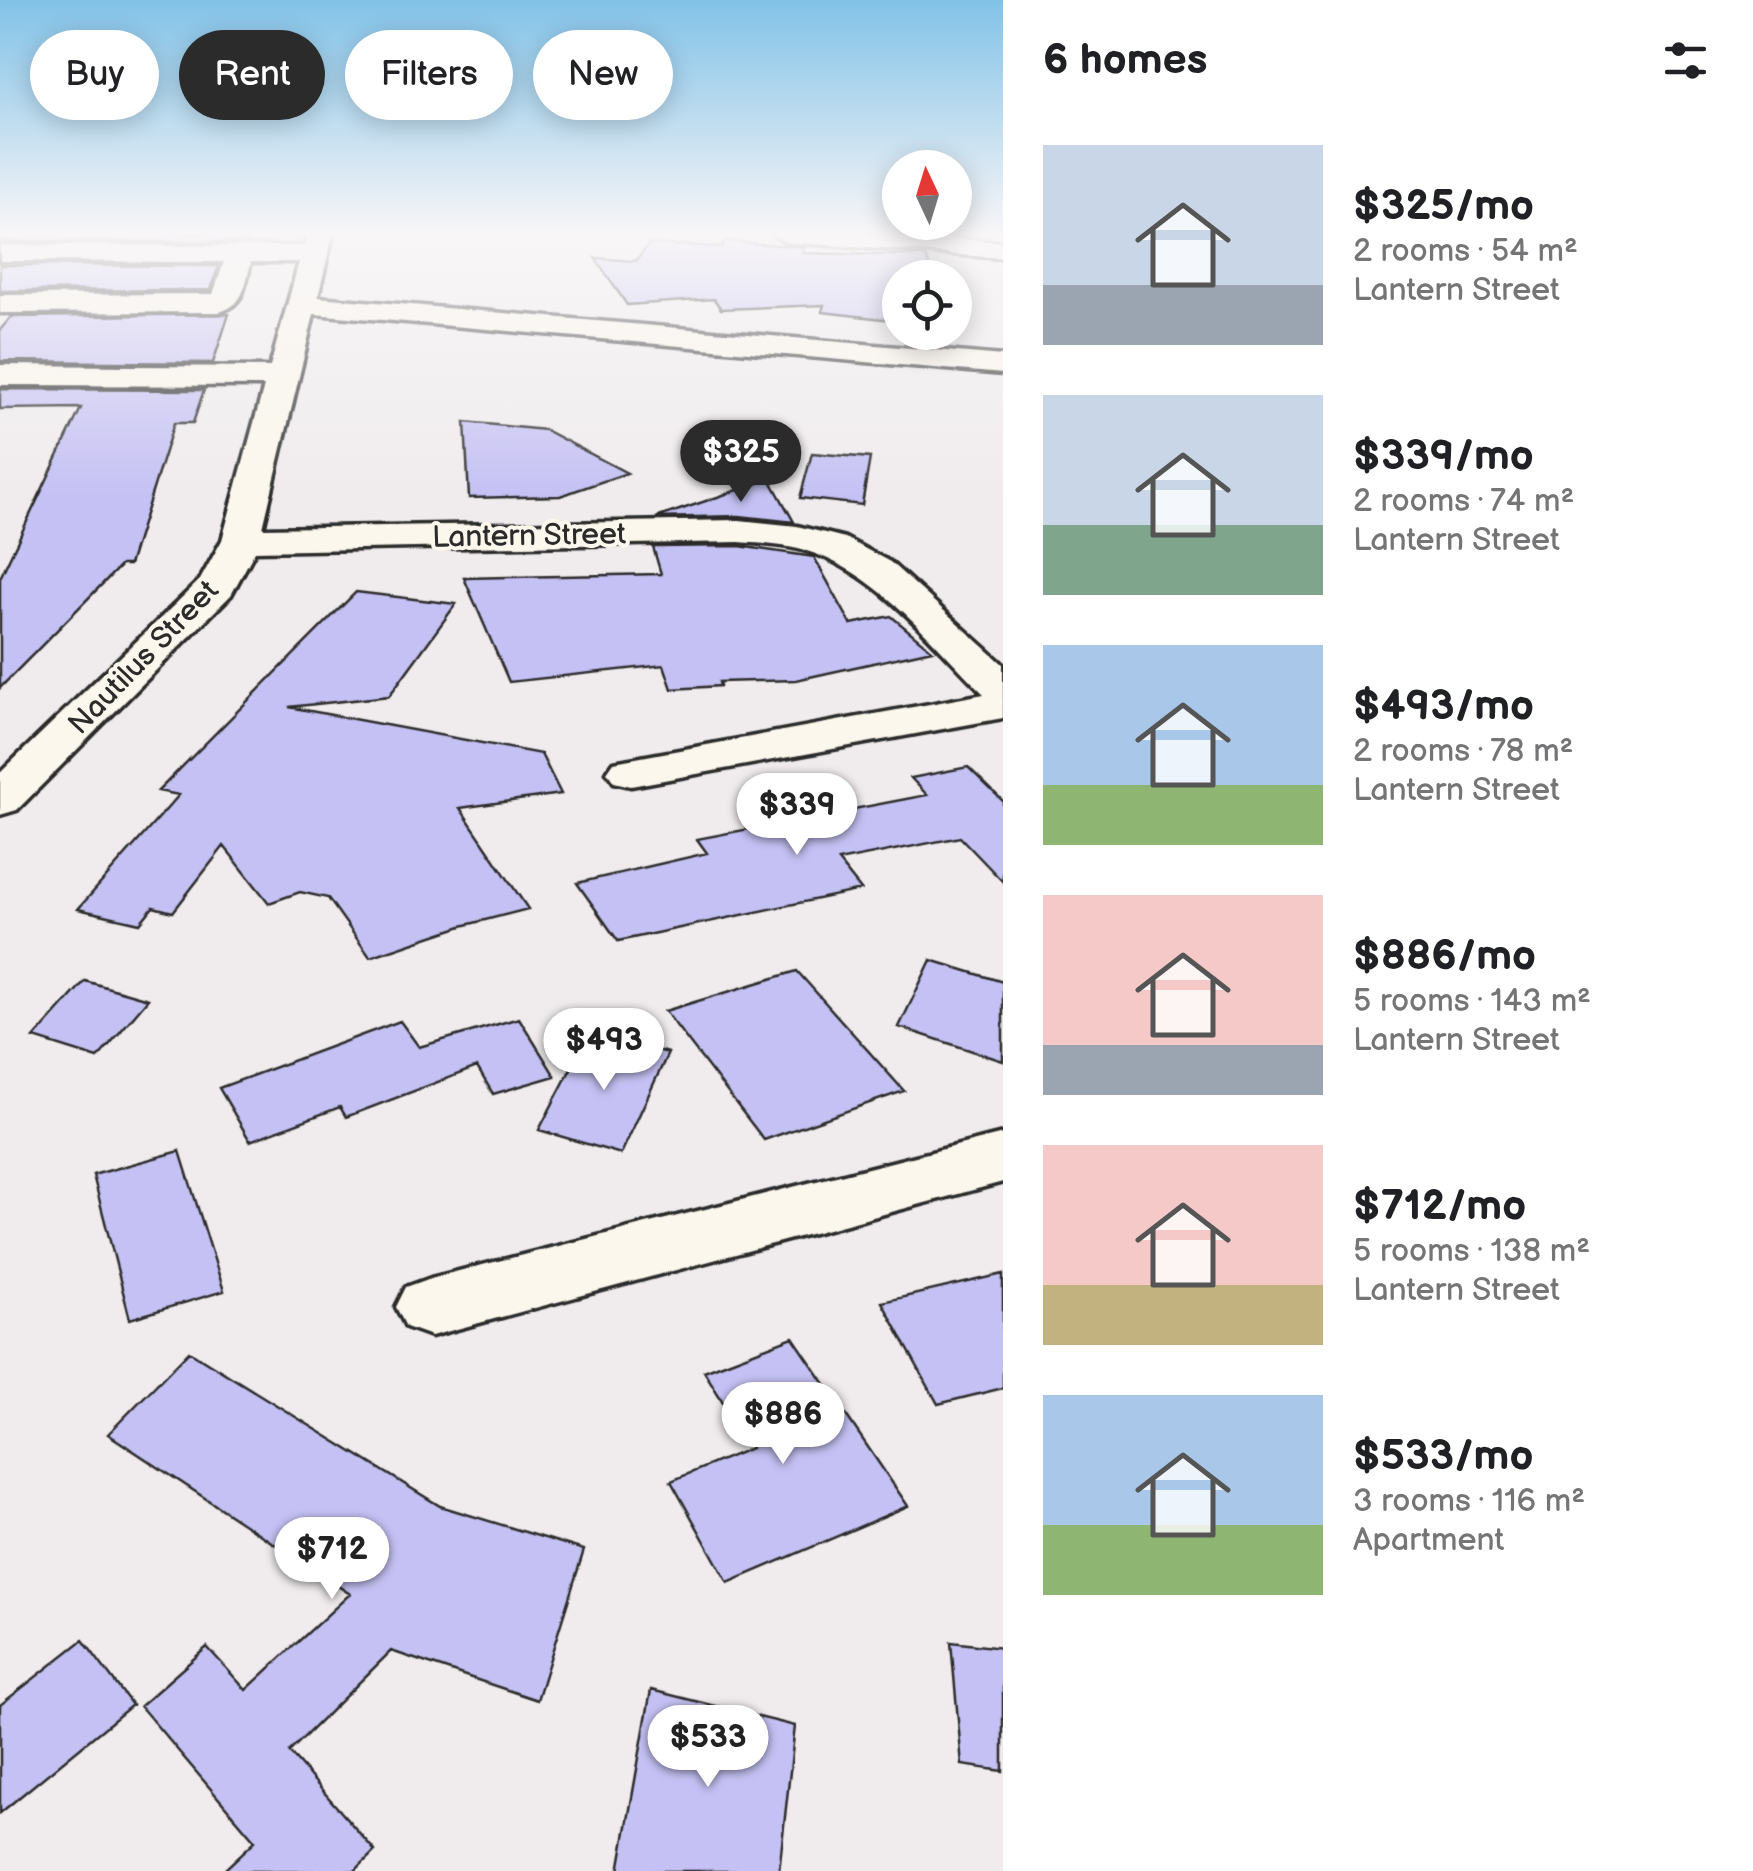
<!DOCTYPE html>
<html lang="en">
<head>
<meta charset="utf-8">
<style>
	:root { --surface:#fff; --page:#f2f2f2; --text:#202124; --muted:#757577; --accent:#2b2b2b }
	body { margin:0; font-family:"Balsamiq Sans",sans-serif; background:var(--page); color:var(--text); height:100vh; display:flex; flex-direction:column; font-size:38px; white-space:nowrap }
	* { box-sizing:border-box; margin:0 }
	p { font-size:32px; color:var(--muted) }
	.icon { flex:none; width:55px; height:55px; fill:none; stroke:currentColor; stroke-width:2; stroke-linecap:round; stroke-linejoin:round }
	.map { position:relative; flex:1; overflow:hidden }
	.side { display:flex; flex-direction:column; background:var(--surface); width:750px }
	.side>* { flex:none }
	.guide { position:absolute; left:30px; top:30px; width:822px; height:90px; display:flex; gap:20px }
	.needle { width:65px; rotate:356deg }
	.tools { position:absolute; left:882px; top:150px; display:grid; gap:20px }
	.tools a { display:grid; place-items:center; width:90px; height:90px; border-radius:50%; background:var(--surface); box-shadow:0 5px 25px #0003; font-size:50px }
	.price { position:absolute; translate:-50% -85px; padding:0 22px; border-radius:35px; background:#fff; color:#222; font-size:32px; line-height:65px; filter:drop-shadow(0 2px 5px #0008) }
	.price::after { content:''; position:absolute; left:50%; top:60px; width:30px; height:22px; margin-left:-15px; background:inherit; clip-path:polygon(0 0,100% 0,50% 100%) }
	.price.current { background:var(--accent); color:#fff }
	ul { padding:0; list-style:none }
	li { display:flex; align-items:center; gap:30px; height:250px; padding:0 40px }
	li span { display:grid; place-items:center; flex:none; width:280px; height:200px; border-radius:0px; color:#555 }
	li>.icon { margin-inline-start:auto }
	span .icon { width:120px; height:120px; fill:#fffc; stroke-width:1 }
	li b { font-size:42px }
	h2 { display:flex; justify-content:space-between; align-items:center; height:120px; padding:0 40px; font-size:42px }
	.pill { padding:0 35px; border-radius:45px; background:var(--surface); box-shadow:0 5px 25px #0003; font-size:35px; line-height:90px }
	.pill.current { background:var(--accent); color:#fff }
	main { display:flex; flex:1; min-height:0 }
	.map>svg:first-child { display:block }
</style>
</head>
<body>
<main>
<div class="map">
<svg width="1003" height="1871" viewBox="0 0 1003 1871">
	<rect width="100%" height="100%" fill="#f0ecee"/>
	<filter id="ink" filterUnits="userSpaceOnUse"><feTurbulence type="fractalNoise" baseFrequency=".01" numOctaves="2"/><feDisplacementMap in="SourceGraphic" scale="20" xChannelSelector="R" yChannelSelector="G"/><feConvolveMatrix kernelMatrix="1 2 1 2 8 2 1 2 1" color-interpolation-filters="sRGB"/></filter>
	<g filter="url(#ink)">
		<path fill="#c5c1f4" stroke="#2b2b2b" stroke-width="2.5" d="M0,234h252l-4,8 -248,-1z
			M724,241l80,6 -1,6 123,3 7,22h-33v43l-78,-9 2,-7 -103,4 -7,-10 -87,6 -32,-47 41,3 13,-17 73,3z
			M0,265l219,1 -9,24 -210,1z
			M229,314l-16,49 -213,-2v-31l11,-13z
			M0,389l204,1 -11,33h-19l-45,142h-8l-121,123v-110l81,-170 -81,1z
			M465,422l80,8 82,43 -67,23 -91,2z
			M812,453l58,5 -8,47 -62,-7z
			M770,479l24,43 -55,-6 -83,2z
			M739,546l75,11 37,67 40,-8 41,34 -136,30 -77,2 1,4 -48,3 -8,-24 -155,17 -45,-104 197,-4 -8,-27z
			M356,592l100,12 -67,92 -100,11 252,47 20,40 -101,14 68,101 -66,17 -92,31 -42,-59 -28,-6 -31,11 -45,-57 -51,66 -20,-5 -13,16 -62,-14 101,-114 -21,-4z
			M968,767l35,34v81l-43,-45 -122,24 23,29 -243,51 -41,-58 130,-30 -10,-14 230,-44 -16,-17z
			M931,960l72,22v79l-104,-34z
			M797,971l107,120 -140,49 -99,-129z
			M85,981l63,18 -50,59 -64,-20z
			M519,1018l36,58 -62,18 -16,-27 -131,50 -6,-10 -90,34 -31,-53 181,-67 19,26z
			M590,1032l78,21 -47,101 -82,-24z
			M180,1151l44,140 -94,28 -37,-144z
			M1003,1274v114l-65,16 -56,-102z
			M793,1337l115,169 -180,77 -57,-102 80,-33 -47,-77z
			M189,1351l251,155 144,44 -47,150 -146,-49 -102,101 86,99 -20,20h-132l32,-30 -115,-135 67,-59 39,43 104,-96 -242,-160z
			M83,1640l49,65 -132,108v-108z
			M951,1642l52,6v123l-41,-6z
			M651,1690l144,36 -16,145h-160z"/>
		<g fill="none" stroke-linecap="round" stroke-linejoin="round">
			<defs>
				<path id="minor" d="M307,234h26l-15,63 685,59v18l-689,-60 -51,214 476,-8 58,6 48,12 45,24 113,102v54l-372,68 -17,-4 -7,-10 7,-10 370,-68c-50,-49 -100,-115 -168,-140 -24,-9 -52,-10 -77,-12l-484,9 -24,44 -214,215 -17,5v-42l200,-193 22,-40 42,-154 -264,-1v-20l270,2 29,-105h-48c-6,22 -6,43 -32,50l-219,1v-18l213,-1 11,-32 -224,-1v-16l304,1z
					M773,234h119l111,8v16l-217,-16z
					M1003,1134v48l-572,154 -25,-9 -10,-20 10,-20 25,-9z"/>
			</defs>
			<use href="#minor" stroke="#2b2b2b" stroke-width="7"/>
			<use href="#minor" fill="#fbf7ec" fill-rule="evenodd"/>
		</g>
	</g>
	<linearGradient id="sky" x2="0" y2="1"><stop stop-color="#82c2e8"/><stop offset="0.47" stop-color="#f8f6f7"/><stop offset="1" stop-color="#f8f6f7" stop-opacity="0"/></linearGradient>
	<rect width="1003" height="496" fill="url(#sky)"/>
	<g text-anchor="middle" stroke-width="8" stroke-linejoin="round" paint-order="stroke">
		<g font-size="30" fill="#2b2b2b" stroke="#fbf7ec">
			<text transform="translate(529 535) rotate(-1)" y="10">Lantern Street</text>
			<text transform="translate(143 657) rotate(-46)" y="10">Nautilus Street</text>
		</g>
	</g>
</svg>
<div class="tools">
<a><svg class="needle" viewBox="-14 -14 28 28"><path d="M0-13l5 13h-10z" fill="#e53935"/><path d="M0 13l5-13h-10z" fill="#757577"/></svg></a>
<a><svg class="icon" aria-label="locate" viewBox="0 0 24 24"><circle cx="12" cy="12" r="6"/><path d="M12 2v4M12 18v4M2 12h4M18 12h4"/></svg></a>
</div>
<b class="price current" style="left:741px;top:505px">$325</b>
<b class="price" style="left:797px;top:858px">$339</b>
<b class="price" style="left:604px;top:1093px">$493</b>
<b class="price" style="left:783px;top:1467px">$886</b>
<b class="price" style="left:332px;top:1602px">$712</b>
<b class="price" style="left:708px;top:1790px">$533</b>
<div class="guide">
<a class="pill">Buy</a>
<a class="pill current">Rent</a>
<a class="pill">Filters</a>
<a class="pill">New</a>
</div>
</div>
<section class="side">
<h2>6 homes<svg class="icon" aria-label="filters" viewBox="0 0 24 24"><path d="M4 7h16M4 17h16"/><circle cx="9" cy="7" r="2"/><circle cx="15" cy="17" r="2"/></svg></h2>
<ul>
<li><span style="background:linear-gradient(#c9d6e8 70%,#9aa5b1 0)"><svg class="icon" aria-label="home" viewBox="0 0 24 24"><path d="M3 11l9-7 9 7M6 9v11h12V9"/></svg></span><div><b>$325/mo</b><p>2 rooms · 54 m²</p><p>Lantern Street</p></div></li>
<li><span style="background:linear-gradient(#c9d6e8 65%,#7fa58c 0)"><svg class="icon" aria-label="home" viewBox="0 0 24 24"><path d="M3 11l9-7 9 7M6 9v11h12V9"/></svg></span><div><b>$339/mo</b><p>2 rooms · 74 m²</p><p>Lantern Street</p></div></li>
<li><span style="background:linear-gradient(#a9c7e8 70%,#8fb573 0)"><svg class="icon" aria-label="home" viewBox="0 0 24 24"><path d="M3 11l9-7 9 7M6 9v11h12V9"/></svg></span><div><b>$493/mo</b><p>2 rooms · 78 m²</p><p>Lantern Street</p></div></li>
<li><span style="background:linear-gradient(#f6c9c9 75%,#9aa5b1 0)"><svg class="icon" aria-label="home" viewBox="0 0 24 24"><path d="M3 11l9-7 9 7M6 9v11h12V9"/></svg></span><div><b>$886/mo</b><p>5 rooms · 143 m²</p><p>Lantern Street</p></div></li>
<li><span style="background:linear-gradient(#f6c9c9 70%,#c2b280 0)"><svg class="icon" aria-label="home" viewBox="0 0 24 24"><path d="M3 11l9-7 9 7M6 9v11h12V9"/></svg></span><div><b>$712/mo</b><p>5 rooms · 138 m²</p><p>Lantern Street</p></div></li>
<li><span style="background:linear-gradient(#a9c7e8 65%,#8fb573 0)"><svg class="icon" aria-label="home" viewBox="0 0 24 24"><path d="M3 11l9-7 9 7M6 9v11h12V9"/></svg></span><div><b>$533/mo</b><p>3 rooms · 116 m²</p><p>Apartment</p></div></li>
</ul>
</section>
</main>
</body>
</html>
